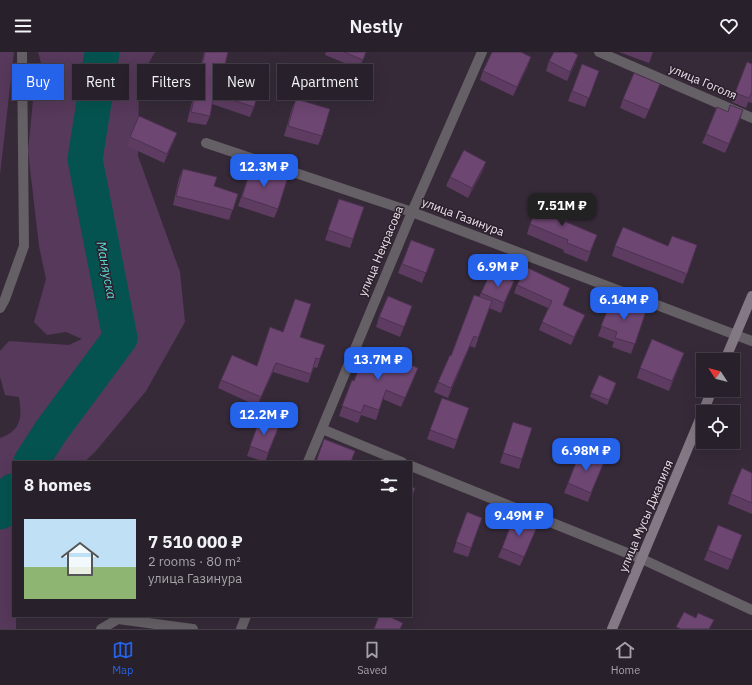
<!DOCTYPE html>
<html lang="en">
<head>
<meta charset="utf-8">
<style>
	:root { --surface:#28202a; --page:#302832; --text:#f1f3f6; --muted:#a5a3a8; --line:#443e47; --accent:#2563eb }
	body { margin:0; font-family:"IBM Plex Sans",sans-serif; background:var(--page); color:var(--text); height:100vh; display:flex; flex-direction:column; font-size:15px; white-space:nowrap }
	* { box-sizing:border-box; margin:0 }
	p { font-size:13px; color:var(--muted) }
	.icon { flex:none; width:22px; height:22px; fill:none; stroke:currentColor; stroke-width:2; stroke-linecap:round; stroke-linejoin:round }
	.map { position:relative; flex:1; overflow:hidden }
	.side { position:absolute; left:12px; top:409px; width:400px; height:156px; display:flex; flex-direction:column; background:var(--surface); border-radius:0px; box-shadow:0 4px 16px #0002,0 0 0 1px var(--line) }
	.side>* { flex:none }
	.hud { position:absolute; left:12px; top:12px; width:400px; height:36px; display:flex; gap:8px }
	.needle { width:26px; rotate:306deg }
	.buttons { position:absolute; left:696px; top:301px; display:grid; gap:8px }
	.buttons a { display:grid; place-items:center; width:44px; height:44px; border-radius:0px; background:var(--surface); box-shadow:0 4px 16px #0002,0 0 0 1px var(--line); font-size:20px }
	.price { position:absolute; translate:-50% -34px; padding:0 9px; border-radius:8px; background:var(--accent); color:#fff; font-size:13px; line-height:26px; filter:drop-shadow(0 1px 2px #0008) }
	.price::after { content:''; position:absolute; left:50%; top:24px; width:12px; height:9px; margin-left:-6px; background:inherit; clip-path:polygon(0 0,100% 0,50% 100%) }
	.price.current { background:#222; color:#fff }
	ul { padding:0; list-style:none }
	li { display:flex; align-items:center; gap:12px; height:100px; padding:0 12px }
	li+li { border-top:1px solid var(--line) }
	li span { display:grid; place-items:center; flex:none; width:112px; height:80px; border-radius:0px; color:#555 }
	li>.icon { margin-inline-start:auto }
	span .icon { width:48px; height:48px; fill:#fffc; stroke-width:1 }
	li b { font-size:17px }
	h2 { display:flex; justify-content:space-between; align-items:center; height:48px; padding:0 12px; font-size:17px }
	.tag { padding:0 14px; border-radius:0px; background:var(--surface); box-shadow:0 4px 16px #0002,0 0 0 1px var(--line); font-size:14px; line-height:36px }
	.tag.current { background:var(--accent); color:#fff }
	header { display:flex; justify-content:space-between; align-items:center; height:52px; padding:0 12px; background:var(--surface); font-size:18px; font-weight:600 }
	.dock { display:flex; justify-content:space-around; align-items:center; height:56px; border-top:1px solid var(--line); background:var(--surface); font-size:11px; color:var(--muted) }
	.dock a { display:grid; justify-items:center; gap:2px }
	.dock .current { color:var(--accent) }
	.map>svg:first-child { display:block }
</style>
</head>
<body>
<header><svg class="icon" aria-label="menu" viewBox="0 0 24 24"><path d="M4 6h16M4 12h16M4 18h16"/></svg>Nestly<svg class="icon" aria-label="heart" viewBox="0 0 24 24"><path d="M12 20l-8-8c-3-5 5-10 8-4 3-6 11-1 8 4z"/></svg></header>
<div class="map">
<svg width="752" height="577" viewBox="0 0 752 577">
	<rect width="100%" height="100%" fill="#362a38"/>
	<path fill="#57395b" d="M0,0h14l-14,123z
		M38,0h117l-16,28 -1,76 42,116 5,50 -39,69 -51,61 -11,10h-71v154h3v13h-16v-191c22,-8 22,-21 19,-41l-14,-2 -5,-18v-26l9,-10 60,4 13,-6 -16,-7 -19,3 -13,-13 12,-43 -7,-33 -11,-95 5,-50 12,-24z"/>
	<g fill="none" stroke-linecap="round" stroke-linejoin="round">
		<path stroke="#055350" stroke-width="35" d="M31,410l20,-31 69,-93 -35,-179 17,-107
			M0,460l13,-21"/>
		<path stroke="#655f66" stroke-width="10" d="M599,0l153,66
			M206,91l206,69 340,129
			M0,256l5,-9 19,-53 -2,-194
			M322,377l80,33
			M308,410l104,-250 70,-160
			M411,414l231,93 110,51
			M101,577l17,-10 75,10
			M241,577l5,-13"/>
		<path stroke="#837984" stroke-width="10" d="M725,308l27,-64
			M703,360l9,-22
			M612,577l91,-217"/>
	</g>
	<path fill="#5e3c62" d="M204,0h24l-4,17 30,38 -4,10 -38,-13 -2,12 -4,9 -19,-3z
		M326,0h40l-7,17 -34,-14z
		M619,0h34l-4,11z
		M549,9l26,3 -8,17 -21,-10z
		M747,10l5,2v39l-4,-1 -2,6 -14,-6z
		M582,12l17,7 -14,36 -17,-6z
		M528,14l-15,30 -33,-16 3,-9z
		M656,42l-11,25 -25,-11 3,-9z
		M296,47l26,37 -4,9 -34,-9 8,-28z
		M740,68l-15,33 -23,-10 4,-9z
		M177,81l-4,10 -9,20 -37,-17 3,-9z
		M251,116l27,41 -4,9 -36,-12z
		M183,117l31,17 24,8 -9,26 -56,-15 6,-27z
		M483,119l-15,27 -22,-12 4,-9z
		M339,147l14,40 -3,9 -25,-8z
		M567,170l30,13 -10,27 -24,-10 1,-2 -37,-16 3,-10z
		M411,188l24,9 -13,34 -24,-10z
		M697,193l-14,39 -71,-28 3,-10h53z
		M492,225l22,4 -13,32 -12,-5 -14,40 -5,-2 -22,52 -14,-6 4,-10 43,-89z
		M517,233l50,11 -4,9 19,17 -11,23 -32,-15 9,-22 -34,-15z
		M612,247l34,12 -15,43 -19,-7 2,-5 -16,-6z
		M412,254l-12,31 -24,-10 3,-10z
		M270,275l30,10 20,22 -3,9 -3,-1 -6,16 -35,-11 -16,34 -39,-18 3,-8 36,-14z
		M681,310l-12,29 -32,-13 3,-10z
		M414,326l-13,29 -18,-8 -7,21 -15,-5 -3,8 -19,-7 13,-36 2,1z
		M615,336l-8,17 -17,-8 1,-4z
		M442,346l27,10 -15,41 -27,-10z
		M260,367l19,7 -14,36 -18,-6z
		M513,370l9,37 -3,10 -19,-6z
		M600,419l-12,31 -24,-9 4,-10z
		M752,421v41l-24,-10 3,-10z
		M467,460l15,6 -14,39 -15,-5z
		M533,484l-13,30 -22,-9 4,-9z
		M739,492l-11,26 -24,-10 4,-10z"/>
	<path fill="#4c3150" d="M578,3l-3,9 -8,17 3,-9z
		M531,5l-3,9 -15,30 4,-9z
		M743,58l-3,10 -15,33 4,-9z
		M177,81l-4,10 -9,20 3,-9z
		M486,110l-3,9 -15,27 4,-10z
		M514,229l-4,10 -9,22 3,-10z
		M585,263l-3,7 -11,23 3,-8z
		M474,284l-4,10 -22,52 3,-10z
		M684,301l-3,9 -12,29 3,-10z
		M276,311l-3,9 -16,34 4,-9z"/>
	<path fill="#6d4672" stroke="#4c3150" d="M205,0h23l-4,17 38,12 -8,26 -40,-13 -4,22 -19,-4z
		M344,0h22l-3,8z
		M492,0h29l10,5 -14,30 -34,-16z
		M554,0h19l5,3 -8,17 -21,-11z
		M747,10l5,2v28l-3,6 -14,-5z
		M582,12l17,7 -10,27 -17,-7z
		M634,21l26,11 -11,26 -26,-11z
		M296,47l34,10 -8,27 -34,-10z
		M730,53l13,5 -14,34 -23,-10 11,-27 11,5z
		M139,64l38,17 -10,21 -37,-17z
		M464,98l22,12 -14,26 -22,-11z
		M251,116l36,12 -9,29 -36,-12z
		M183,117l34,8 -3,9 24,8 -5,16 -57,-14z
		M339,147l25,8 -11,32 -25,-9z
		M540,149l30,13 -4,8 31,13 -7,17 -23,-9 1,-3 -38,-16z
		M623,175l45,19 4,-10 25,9 -10,29 -72,-28z
		M411,188l24,9 -9,24 -24,-9z
		M526,215l44,21 -7,17 22,10 -11,22 -32,-15 10,-21 -35,-16z
		M494,221l20,8 -10,22 -23,-10 8,-17 3,1z
		M474,243l18,6 -14,37 -4,-2 -23,52 -13,-6 12,-27 1,1z
		M388,244l24,10 -8,21 -25,-10z
		M295,247l16,5 -11,33 25,8 -5,14 -4,-1 -5,16 -35,-11 -15,34 -40,-17 11,-25 25,11 13,-39 13,5z
		M612,247l34,12 -11,33 -20,-6 2,-6 -16,-6z
		M652,287l32,14 -12,28 -32,-13z
		M367,295l51,21 -13,30 -19,-8 -7,20 -15,-5 -3,8 -19,-7 10,-26 2,1z
		M599,323l17,8 -7,17 -18,-7z
		M442,346l27,10 -12,32 -27,-10z
		M260,367l19,7 -11,27 -18,-7z
		M513,370l19,6 -10,31 -19,-6z
		M324,387l31,12 -4,11h-35z
		M580,400l24,10 -13,31 -23,-10z
		M742,416l10,5v30l-21,-9z
		M411,435l4,1 -4,13z
		M467,460l15,6 -11,30 -15,-6z
		M514,465l23,10 -13,30 -22,-9z
		M718,473l24,10 -10,25 -24,-10z
		M684,560l12,6 2,-5 16,7 -5,9h-28l-5,-2z
		M379,564h9l15,7 -3,6h-26z"/>
	<g text-anchor="middle" stroke-width="3" stroke-linejoin="round" paint-order="stroke">
		<g font-size="12" fill="#e8e0e9" stroke="#2c202d">
			<text transform="translate(703 30) rotate(23)" y="4">улица Гоголя</text>
			<text transform="translate(463 165) rotate(21)" y="4">улица Газинура</text>
			<text transform="translate(381 199) rotate(-67)" y="4">улица Некрасова</text>
			<text transform="translate(646 464) rotate(-67)" y="4">улица Мусы Джалиля</text>
		</g>
		<g font-size="13" font-style="italic" fill="#5bddd7" stroke="#2c202d">
			<text transform="translate(107 218) rotate(79)" y="5">Маняуска</text>
		</g>
	</g>
</svg>
<div class="buttons">
<a><svg class="needle" viewBox="-14 -14 28 28"><path d="M0-13l5 13h-10z" fill="#e53935"/><path d="M0 13l5-13h-10z" fill="#a5a3a8"/></svg></a>
<a><svg class="icon" aria-label="locate" viewBox="0 0 24 24"><circle cx="12" cy="12" r="6"/><path d="M12 2v4M12 18v4M2 12h4M18 12h4"/></svg></a>
</div>
<b class="price" style="left:264px;top:136px">12.3M ₽</b>
<b class="price current" style="left:562px;top:175px">7.51M ₽</b>
<b class="price" style="left:498px;top:236px">6.9M ₽</b>
<b class="price" style="left:624px;top:269px">6.14M ₽</b>
<b class="price" style="left:378px;top:329px">13.7M ₽</b>
<b class="price" style="left:264px;top:384px">12.2M ₽</b>
<b class="price" style="left:586px;top:420px">6.98M ₽</b>
<b class="price" style="left:519px;top:485px">9.49M ₽</b>
<div class="hud">
<a class="tag current">Buy</a>
<a class="tag">Rent</a>
<a class="tag">Filters</a>
<a class="tag">New</a>
<a class="tag">Apartment</a>
</div>
<section class="side">
<h2>8 homes<svg class="icon" aria-label="filters" viewBox="0 0 24 24"><path d="M4 7h16M4 17h16"/><circle cx="9" cy="7" r="2"/><circle cx="15" cy="17" r="2"/></svg></h2>
<ul>
<li><span style="background:linear-gradient(#bfe0f5 60%,#8fb573 0)"><svg class="icon" aria-label="home" viewBox="0 0 24 24"><path d="M3 11l9-7 9 7M6 9v11h12V9"/></svg></span><div><b>7 510 000 ₽</b><p>2 rooms · 80 m²</p><p>улица Газинура</p></div></li>
</ul>
</section>
</div>
<nav class="dock">
<a class="current"><svg class="icon" aria-label="map" viewBox="0 0 24 24"><path d="M3 6l6-2 6 2 6-2v14l-6 2-6-2-6 2zM9 4v14M15 6v14"/></svg>Map</a>
<a><svg class="icon" aria-label="saved" viewBox="0 0 24 24"><path d="M7 4h10v16l-5-4-5 4z"/></svg>Saved</a>
<a><svg class="icon" aria-label="home" viewBox="0 0 24 24"><path d="M3 11l9-7 9 7M6 9v11h12V9"/></svg>Home</a>
</nav>
</body>
</html>
